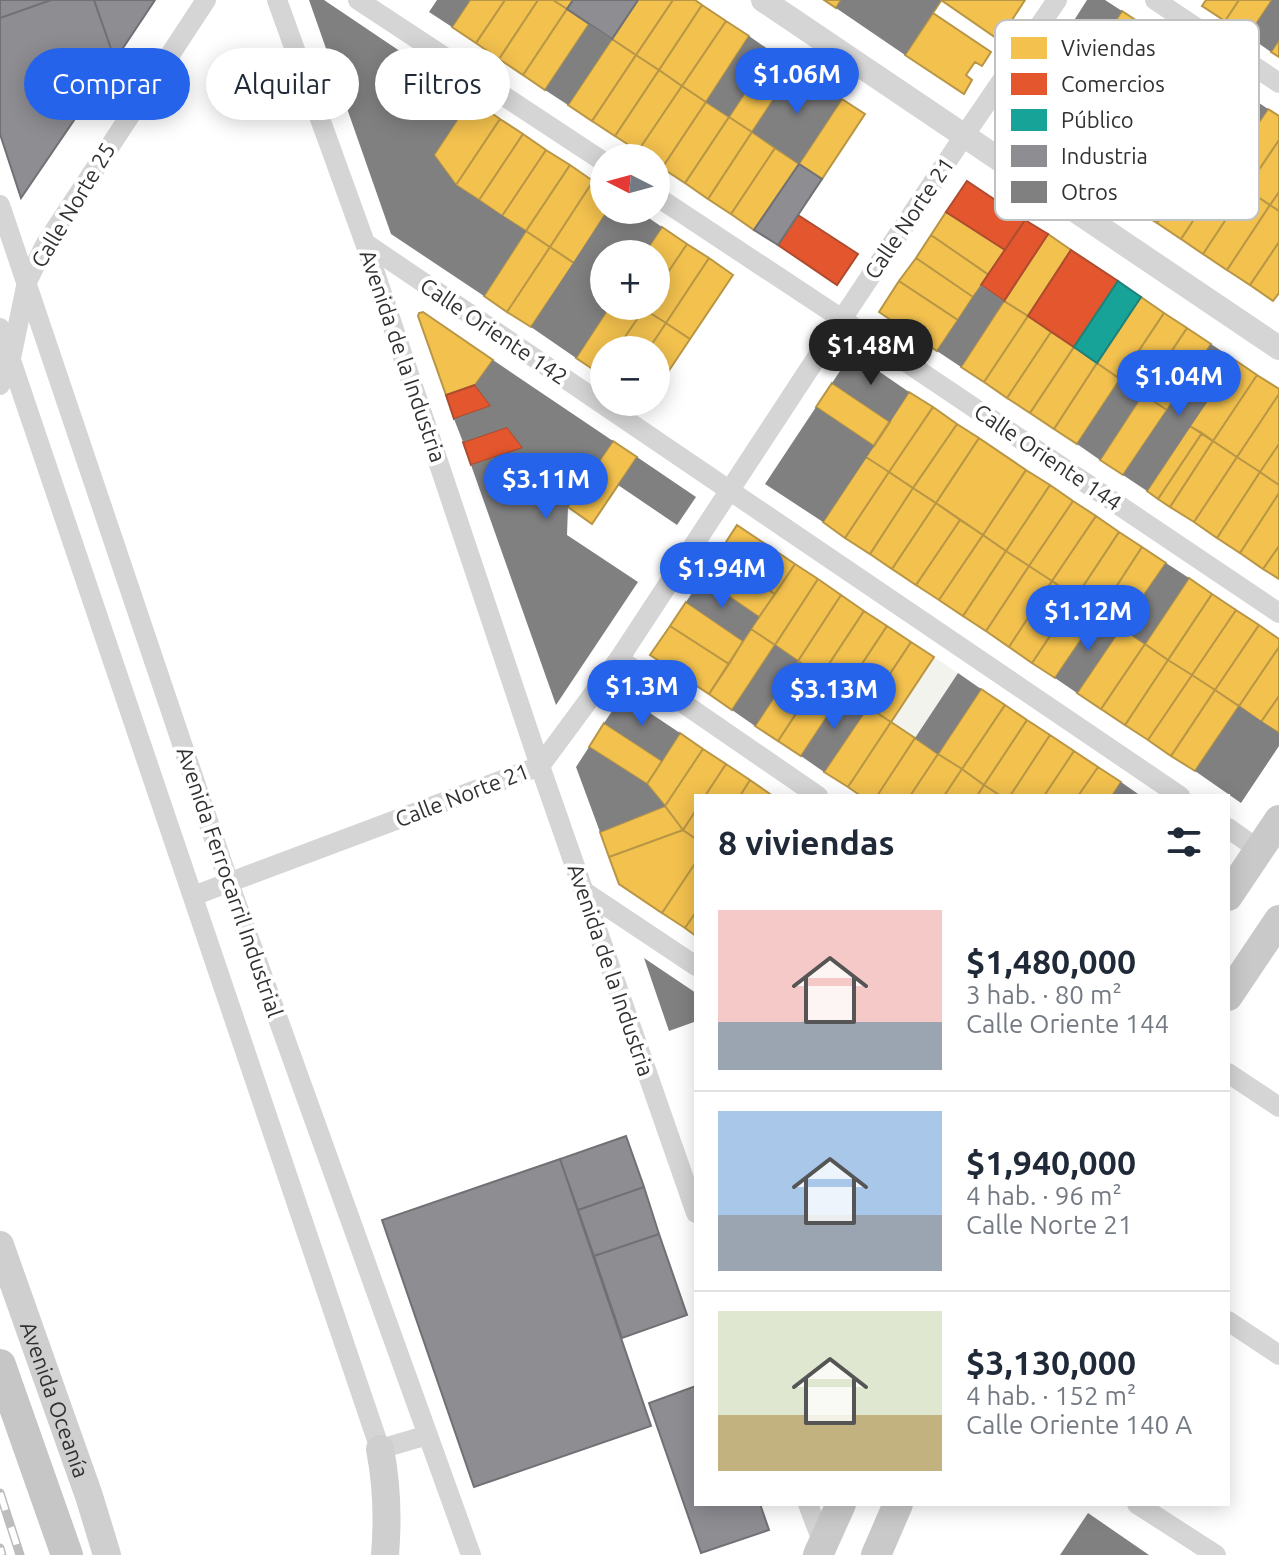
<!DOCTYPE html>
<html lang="es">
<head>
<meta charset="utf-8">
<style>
	:root { --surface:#fff; --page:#f6f6f7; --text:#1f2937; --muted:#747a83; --line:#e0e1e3; --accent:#2563eb }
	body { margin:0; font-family:Ubuntu,sans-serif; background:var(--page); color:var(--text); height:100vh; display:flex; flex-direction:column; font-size:30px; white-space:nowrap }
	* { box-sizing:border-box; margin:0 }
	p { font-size:26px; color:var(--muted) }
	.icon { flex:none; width:44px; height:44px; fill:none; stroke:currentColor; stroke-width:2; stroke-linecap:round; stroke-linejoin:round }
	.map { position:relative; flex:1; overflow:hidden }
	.sheet { position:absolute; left:694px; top:794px; width:536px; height:712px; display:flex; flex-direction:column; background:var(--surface); border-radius:0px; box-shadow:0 4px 20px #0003 }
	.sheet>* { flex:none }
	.hud { position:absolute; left:24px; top:48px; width:550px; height:72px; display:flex; gap:16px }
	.needle { width:52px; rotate:276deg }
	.buttons { position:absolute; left:590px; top:144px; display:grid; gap:16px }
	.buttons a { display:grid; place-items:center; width:80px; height:80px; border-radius:50%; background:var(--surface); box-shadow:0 4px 20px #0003; font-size:40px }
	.price { position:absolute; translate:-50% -68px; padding:0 18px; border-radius:28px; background:var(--accent); color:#fff; font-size:26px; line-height:52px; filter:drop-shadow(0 2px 4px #0008) }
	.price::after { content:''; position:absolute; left:50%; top:48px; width:24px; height:18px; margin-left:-12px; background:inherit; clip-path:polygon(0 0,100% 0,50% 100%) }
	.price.on { background:#222; color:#fff }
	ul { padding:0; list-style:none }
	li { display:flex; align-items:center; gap:24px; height:200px; padding:0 24px }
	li+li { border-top:2px solid var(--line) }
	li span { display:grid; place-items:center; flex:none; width:224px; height:160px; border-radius:0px; color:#555 }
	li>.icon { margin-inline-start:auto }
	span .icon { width:96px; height:96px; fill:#fffc; stroke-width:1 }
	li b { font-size:34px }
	h2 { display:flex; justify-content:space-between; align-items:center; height:96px; padding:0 24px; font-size:34px }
	.pill { padding:0 28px; border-radius:36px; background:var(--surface); box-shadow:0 4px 20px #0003; font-size:28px; line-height:72px }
	.pill.on { background:var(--accent); color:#fff }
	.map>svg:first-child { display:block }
</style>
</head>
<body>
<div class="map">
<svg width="1279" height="1555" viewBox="0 0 1279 1555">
	<rect width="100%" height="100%" fill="#fff"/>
	<path fill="#f1f3ec" d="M934,657l24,16 -43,65 -24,-16z"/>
	<path fill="#f2c14e" stroke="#b89645" stroke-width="2" d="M470,0h35l-29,43 -24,-16z
		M505,0h33l-39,59 -23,-16z
		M538,0h15l14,9 -44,66 -24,-16z
		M553,0h20l-6,9z
		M638,0h35l-37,55 -24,-16z
		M673,0h22l7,5 -43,65 -23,-15z
		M824,0h17l-5,8z
		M941,0h84l-26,40z
		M1206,0h33l-14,21 -23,-15z
		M1239,0h33l-24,36 -23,-15z
		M941,1l-8,12 58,39 -9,14 -7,-4 -9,13 6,5 -8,14 -59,-39z
		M702,5l24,16 -44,65 -23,-16z
		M567,9l22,15 -44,66 -22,-15z
		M1122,11l29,19 -21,31 -28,-19z
		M726,21l23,15 -43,66 -24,-16z
		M612,39l24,16 -44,66 -24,-16z
		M1279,40v17l-8,-5z
		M772,52l23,15 -43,65 -23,-15z
		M636,55l23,15 -44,66 -23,-15z
		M659,70l23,16 -44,65 -23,-15z
		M682,86l24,16 -44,66 -6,-4v-6h-9l-9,-7z
		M471,99l29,20 -44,66 -22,-30z
		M842,99l23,15 -43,65 -23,-15z
		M706,102l23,15 -44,66 -23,-15z
		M1268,109l11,7v24l-33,49 -22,-15z
		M729,117l23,15 -44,67 -23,-16z
		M500,119l23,15 -44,66 -23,-15z
		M752,132l23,16 -44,66 -23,-15z
		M523,134l23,16 -44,66 -23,-16z
		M1279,140v52l-9,13 -24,-16z
		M1177,143l23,15 -43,65 -23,-15z
		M775,148l24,16 -45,66 -23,-16z
		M546,150l24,15 -44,66 -24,-15z
		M1200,158l24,16 -43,65 -24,-16z
		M570,165l23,16 -43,66 -24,-16z
		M1224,174l22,15 -43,65 -22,-15z
		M593,181l11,7v22h4l-34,53 -24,-16z
		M1246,189l24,16 -43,65 -24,-16z
		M1279,192v19l-9,-6z
		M1270,205l9,6v31l-29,43 -23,-15z
		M946,212l59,38 -16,25 -58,-40z
		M662,227l25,17 -31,46v-36h-12z
		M526,231l24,16 -43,65 -23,-16z
		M1048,234l23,16 -43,66 -24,-15z
		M931,235l58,40 -16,22 -57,-39z
		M1279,242v51l-6,8 -23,-16z
		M687,244l22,14 -43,65 -22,-14 1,-3h11v-16z
		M550,247l24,16 -43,64 -24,-15z
		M709,258l24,17 -43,64 -24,-16z
		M916,258l57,39 -15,23 -59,-39z
		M899,281l59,39 -21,31 -58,-39z
		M1141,297l23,16 -44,66 -23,-16z
		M1004,301l24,15 -44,66 -23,-15z
		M610,306h30l4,3 -28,41h-12v19l-4,5 -24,-16z
		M644,309l22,14 -18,27h-32z
		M423,312l70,48 -18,25 -29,10 -28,-79 1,-3z
		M1164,313l23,15 -44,66 -23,-15z
		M1028,316l23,16 -44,66 -23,-16z
		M666,323l24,16 -34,51v-40h-8z
		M1187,328l24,16 -44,66 -24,-16z
		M1051,332l23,15 -44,66 -23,-15z
		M1074,347l23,16 -43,66 -24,-16z
		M1235,360l22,15 -44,66 -23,-15z
		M1097,363l23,16 -43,65 -23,-15z
		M1257,375l22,14v5l-42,63 -24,-16z
		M832,383l58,39 -16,24 -58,-39z
		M909,392l24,15 -44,65 -23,-15z
		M1143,394l24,16 -44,65 -23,-15z
		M1279,394v50l-19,28 -23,-15z
		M933,407l24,17 -44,64 -24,-16z
		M957,424l22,14 -43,65 -23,-15z
		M1190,426l12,7 -44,66 -11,-8z
		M1202,433l11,8 -43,66 -12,-8z
		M979,438l47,32 -43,65 -47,-32z
		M613,441l24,16 -45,67 -24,-17z
		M1213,441l24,16 -43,65 -24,-15z
		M1279,444v41l-19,-13z
		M866,457l23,15 -44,66 -22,-16z
		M1237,457l23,15 -43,66 -23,-16z
		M1026,470l24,15 -44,66 -23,-16z
		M889,472l24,16 -43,66 -25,-16z
		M1260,472l19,13v8l-39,60 -23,-15z
		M1050,485l23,16 -44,65 -23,-15z
		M913,488l23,15 -44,66 -22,-15z
		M1279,493v53l-16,23 -23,-16z
		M1073,501l23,15 -44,65 -23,-15z
		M936,503l24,17 -44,65 -24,-16z
		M1096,516l23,16 -43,65 -24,-16z
		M960,520l23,15 -44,65 -23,-15z
		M737,525l58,39 -20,30 -58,-38z
		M1119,532l23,15 -43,66 -23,-16z
		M983,535l23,16 -43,65 -24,-16z
		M1279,546v33l-16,-10z
		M1142,547l24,16 -45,65 -22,-15z
		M1006,551l23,15 -43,65 -23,-15z
		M717,556l58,38 -16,23 -57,-39z
		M795,564l23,15 -43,66 -24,-16z
		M1029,566l23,15 -43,66 -23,-16z
		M1189,578l23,16 -44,66 -23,-16z
		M818,579l23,16 -43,66 -23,-16z
		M1052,581l24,16 -44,66 -23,-16z
		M1212,594l24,16 -44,65 -24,-15z
		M841,595l23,16 -43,65 -23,-15z
		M1076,597l23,16 -44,65 -23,-15z
		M686,602l57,39 -14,23 -59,-38z
		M1236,610l23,15 -44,65 -23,-15z
		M864,611l23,15 -43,65 -23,-15z
		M1259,625l20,14v8l-40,59 -24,-16z
		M670,626l59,38 -20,30 -59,-39z
		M887,626l24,16 -43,65 -24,-16z
		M1121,628l24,16 -44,65 -24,-16z
		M751,629l24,16 -43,65 -23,-16z
		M911,642l23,15 -43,65 -23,-15z
		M1145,644l23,16 -43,65 -24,-16z
		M1279,647v49l-18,26 -22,-16z
		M1168,660l24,15 -44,65 -23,-15z
		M798,661l23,15 -43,65 -23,-15z
		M1192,675l23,15 -44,66 -23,-16z
		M821,676l23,15 -43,65 -23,-15z
		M981,689l24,16 -43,64 -24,-15z
		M1215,690l24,16 -44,65 -24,-15z
		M1279,696v37l-18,-11z
		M1005,705l22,15 -43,65 -22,-16z
		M868,707l23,15 -43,65 -24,-15z
		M1027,720l23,15 -40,61h-9l-17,-11z
		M891,722l24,16 -38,58h-16l-13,-9z
		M604,723l58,38 -15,23 -58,-37z
		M680,733l23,16 -38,57 -18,-22z
		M1050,735l24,16 -30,45h-34z
		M915,738l23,16 -28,42h-33z
		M703,749l23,15 -21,32h-9v14l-13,20 -18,-24z
		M1074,751l24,16 -20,29h-34z
		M938,754l24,15 -18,27h-34z
		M726,764l24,16 -10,16h-35z
		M1098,767l23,15 -9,14h-34z
		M962,769l22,16 -7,11h-33z
		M750,780l23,16h-33z
		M984,785l17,11h-24z
		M665,806l18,24 -74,27 -9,-25z
		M696,810v29l-13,-9z
		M683,830l13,9v23l-34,51 -43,-29 -10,-27z
		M696,862v50l-11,16 -23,-15z
		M696,912v24l-11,-8z"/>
	<path fill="#e4572e" stroke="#ae4c2f" stroke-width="2" d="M967,181l58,39 -20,30 -59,-38z
		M798,215l60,39 -21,31 -59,-40z
		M1025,220l23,14 -44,67 -23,-16z
		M1071,250l47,31 -44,66 -46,-31z
		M475,385l16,21 -37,13 -8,-24z
		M507,427l16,21 -52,17 -8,-23z"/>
	<path fill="#17a398" stroke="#1f8179" stroke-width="2" d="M1118,281l23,16 -44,66 -23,-16z"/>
	<path fill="#8d8d92" stroke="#717175" stroke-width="2" d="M0,0h51l-51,18z
		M51,0h43l21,60 -94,138 -21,-64v-116z
		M94,0h61l-40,60z
		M573,0h65l-26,39 -45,-30z
		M799,164l23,15 -44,66 -24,-15z
		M626,1136l18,51 -66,23 -18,-51z
		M560,1159l91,267 -177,61 -92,-267z
		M644,1187l15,47 -65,22 -16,-46z
		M659,1234l28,81 -65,23 -28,-82z
		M696,1386v118h64l9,26 -68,23 -52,-150z"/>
	<path fill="#808080" d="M309,0h15l147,99 -37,56 22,30 70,46 -42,65 -93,-62z
		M437,0h33l-18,27 -23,-15z
		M841,0h100l-36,55 -69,-47z
		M1087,0h18l17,11 -20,31 -29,-20z
		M1272,0h7v40l-8,12 -23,-16z
		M589,24l23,15 -44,66 -23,-15z
		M749,36l23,16 -43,65 -23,-15z
		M795,67l47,32 -43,65 -47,-32z
		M1243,92l25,17 -44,65 -24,-16z
		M608,210h29l25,17 -18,27h-40v52h6l-34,52 -45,-31z
		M981,285l23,16 -43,66 -24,-16z
		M1211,344l24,16 -88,131 -24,-16z
		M852,353l57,39 -19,30 -58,-39z
		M493,360l120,81 -45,66 -1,28 71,47 -82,123 -85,-240 52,-17 -16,-21 -44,15 -9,-23 37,-13 -16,-21z
		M1120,379l23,15 -43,66 -23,-16z
		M816,407l58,39 -51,76 -58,-38z
		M637,457l59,40 -19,28 -59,-40z
		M1166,563l23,15 -44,66 -24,-16z
		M702,578l57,39 -16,24 -57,-39z
		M1099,613l22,15 -44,65 -22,-15z
		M775,645l23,16 -43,65 -23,-16z
		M958,673l23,16 -43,65 -23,-16z
		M844,691l24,16 -44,65 -23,-16z
		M623,695l57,38 -18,28 -58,-38z
		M1239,706l40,27v13l-38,57 -46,-32z
		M589,747l58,37 18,22 -65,26 -24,-65z
		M1121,782l20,14h-29z
		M644,958l52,35v26l-2,3 -25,9z
		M1088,1513l61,42h-89z"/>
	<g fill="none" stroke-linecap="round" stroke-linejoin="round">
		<path stroke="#d5d5d5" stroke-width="20" d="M277,0l88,243 175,523 156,447
			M358,0l246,162
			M1155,0l124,83
			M656,196l186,123 437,294
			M0,205l229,678 242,672
			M365,243l815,553
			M0,328l380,1121 48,-14
			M0,385l11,-27 16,-76 18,-37 161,-245
			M619,659l199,137
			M1228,828l31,22
			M585,892l111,74
			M193,896l347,-130 79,-107 223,-340 122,-183 93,-136
			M1228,1073l51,34
			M1228,1321l51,34
			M808,1504l17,45
			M1137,1504l79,51"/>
		<path stroke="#d5d5d5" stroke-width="24" d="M763,0l516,348"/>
		<g stroke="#cfcfcf" stroke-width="28">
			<path id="s1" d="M0,1245l89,251 18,59"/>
			<path d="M380,1449c7,36 8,70 5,106"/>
		</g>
		<path stroke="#c9c9c9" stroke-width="30" d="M1228,896l51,-76
			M1228,996l51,-76
			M818,1555l23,-51
			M876,1555l22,-51"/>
		<path stroke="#c6c6c6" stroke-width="32" d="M0,1365l67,190"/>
		<defs>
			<path id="rail" d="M0,1493l20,62
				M0,1548l2,7"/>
		</defs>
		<use href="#rail" stroke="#bdbdbd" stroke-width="9"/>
		<use href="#rail" stroke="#fff" stroke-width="6" stroke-dasharray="18" stroke-linecap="butt"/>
	</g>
	<g text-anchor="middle" stroke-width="8" stroke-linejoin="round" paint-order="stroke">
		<g font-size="22" fill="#313131" stroke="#fff">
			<text transform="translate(73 205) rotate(-59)" y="8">Calle Norte 25</text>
			<text transform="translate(909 218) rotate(-56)" y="8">Calle Norte 21</text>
			<text transform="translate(494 331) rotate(34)" y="8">Calle Oriente 142</text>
			<text transform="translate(403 356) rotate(71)" y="8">Avenida de la Industria</text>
			<text transform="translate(1048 457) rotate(34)" y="8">Calle Oriente 144</text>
			<text transform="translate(462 795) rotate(-21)" y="8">Calle Norte 21</text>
			<text transform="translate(230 882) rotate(71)" y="8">Avenida Ferrocarril Industrial</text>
			<text transform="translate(611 970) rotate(71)" y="8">Avenida de la Industria</text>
			<text dy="8" stroke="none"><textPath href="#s1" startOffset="164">Avenida Oceanía</textPath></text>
		</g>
	</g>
	<rect x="995" y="20" width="264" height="200" rx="12" fill="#fff" stroke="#c1c1c1" stroke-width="2"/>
	<rect x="1011" y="37" width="36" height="22" fill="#f2c14e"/>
	<rect x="1011" y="73" width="36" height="22" fill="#e4572e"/>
	<rect x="1011" y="109" width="36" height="22" fill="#17a398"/>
	<rect x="1011" y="145" width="36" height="22" fill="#8d8d92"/>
	<rect x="1011" y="181" width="36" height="22" fill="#808080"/>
	<g font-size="22" fill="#313131">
		<text x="1061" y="56">Viviendas</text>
		<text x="1061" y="92">Comercios</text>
		<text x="1061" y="128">Público</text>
		<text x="1061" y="164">Industria</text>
		<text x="1061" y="200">Otros</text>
	</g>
</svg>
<div class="buttons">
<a><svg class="needle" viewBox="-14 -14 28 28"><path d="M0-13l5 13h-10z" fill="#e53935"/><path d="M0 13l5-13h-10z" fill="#747a83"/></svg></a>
<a>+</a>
<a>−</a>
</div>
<b class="price" style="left:797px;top:116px">$1.06M</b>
<b class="price on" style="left:871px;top:387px">$1.48M</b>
<b class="price" style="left:1179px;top:418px">$1.04M</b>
<b class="price" style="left:546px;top:521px">$3.11M</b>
<b class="price" style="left:722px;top:610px">$1.94M</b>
<b class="price" style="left:1088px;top:653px">$1.12M</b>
<b class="price" style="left:642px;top:728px">$1.3M</b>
<b class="price" style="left:834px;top:731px">$3.13M</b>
<div class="hud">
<a class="pill on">Comprar</a>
<a class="pill">Alquilar</a>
<a class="pill">Filtros</a>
</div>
<section class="sheet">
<h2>8 viviendas<svg class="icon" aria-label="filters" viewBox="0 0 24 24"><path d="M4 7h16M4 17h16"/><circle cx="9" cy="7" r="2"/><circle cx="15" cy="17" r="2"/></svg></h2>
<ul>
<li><span style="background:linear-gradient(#f6c9c9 70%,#9aa5b1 0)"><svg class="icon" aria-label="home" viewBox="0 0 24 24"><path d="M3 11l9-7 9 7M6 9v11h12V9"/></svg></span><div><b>$1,480,000</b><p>3 hab. · 80 m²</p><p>Calle Oriente 144</p></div></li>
<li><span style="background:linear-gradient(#a9c7e8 65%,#9aa5b1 0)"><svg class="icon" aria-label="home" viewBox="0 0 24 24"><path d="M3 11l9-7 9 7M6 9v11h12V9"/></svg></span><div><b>$1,940,000</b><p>4 hab. · 96 m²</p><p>Calle Norte 21</p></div></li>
<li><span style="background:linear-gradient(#dfe7d0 65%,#c2b280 0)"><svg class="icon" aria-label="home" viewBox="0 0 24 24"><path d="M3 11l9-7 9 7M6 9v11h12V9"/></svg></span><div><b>$3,130,000</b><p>4 hab. · 152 m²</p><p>Calle Oriente 140 A</p></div></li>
</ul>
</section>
</div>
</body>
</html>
